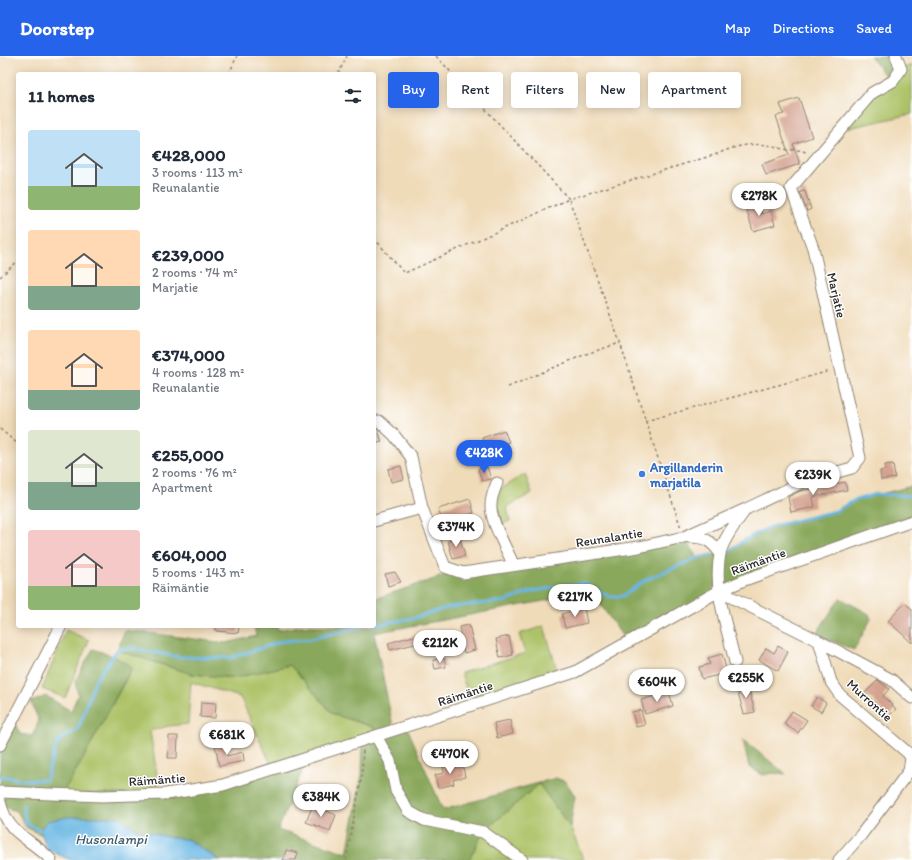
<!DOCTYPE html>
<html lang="en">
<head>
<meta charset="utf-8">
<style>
	:root { --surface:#fff; --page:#f2f2f3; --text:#1f2937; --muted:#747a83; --accent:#2563eb }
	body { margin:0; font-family:Itim,sans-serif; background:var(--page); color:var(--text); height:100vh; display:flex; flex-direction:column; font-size:15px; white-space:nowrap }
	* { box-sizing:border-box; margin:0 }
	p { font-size:13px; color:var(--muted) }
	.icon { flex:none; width:22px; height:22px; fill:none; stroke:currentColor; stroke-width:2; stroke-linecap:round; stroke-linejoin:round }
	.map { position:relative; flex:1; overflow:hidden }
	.drawer { position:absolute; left:16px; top:16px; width:360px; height:556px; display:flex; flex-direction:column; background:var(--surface); border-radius:4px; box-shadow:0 2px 10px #0003 }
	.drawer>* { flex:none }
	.banner { position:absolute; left:388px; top:16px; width:380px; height:36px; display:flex; gap:8px }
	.price { position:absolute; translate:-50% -34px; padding:0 9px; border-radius:14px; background:#fff; color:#222; font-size:13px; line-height:26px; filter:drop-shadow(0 1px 2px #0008) }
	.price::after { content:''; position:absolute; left:50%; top:24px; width:12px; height:9px; margin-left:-6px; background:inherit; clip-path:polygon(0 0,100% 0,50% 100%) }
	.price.selected { background:var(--accent); color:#fff }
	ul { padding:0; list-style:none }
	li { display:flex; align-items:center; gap:12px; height:100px; padding:0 12px }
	li span { display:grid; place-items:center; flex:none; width:112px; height:80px; border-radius:4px; color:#555 }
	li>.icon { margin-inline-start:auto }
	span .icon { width:48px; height:48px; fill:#fffc; stroke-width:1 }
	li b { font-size:17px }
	h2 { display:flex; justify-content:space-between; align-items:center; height:48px; padding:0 12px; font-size:17px }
	.chip { padding:0 14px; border-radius:4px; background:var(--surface); box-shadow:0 2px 10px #0003; font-size:14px; line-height:36px }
	.chip.selected { background:var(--accent); color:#fff }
	header { display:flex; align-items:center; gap:24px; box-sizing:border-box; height:56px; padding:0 20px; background:var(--accent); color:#fff }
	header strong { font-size:19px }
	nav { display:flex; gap:22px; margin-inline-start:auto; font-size:14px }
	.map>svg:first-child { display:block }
</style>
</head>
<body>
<header>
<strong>Doorstep</strong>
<nav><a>Map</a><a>Directions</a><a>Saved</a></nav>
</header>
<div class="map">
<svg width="912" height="804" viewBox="0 0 912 804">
	<rect width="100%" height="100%" fill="#fff"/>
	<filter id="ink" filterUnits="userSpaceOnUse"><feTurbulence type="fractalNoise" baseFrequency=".025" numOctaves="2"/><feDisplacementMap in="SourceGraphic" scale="8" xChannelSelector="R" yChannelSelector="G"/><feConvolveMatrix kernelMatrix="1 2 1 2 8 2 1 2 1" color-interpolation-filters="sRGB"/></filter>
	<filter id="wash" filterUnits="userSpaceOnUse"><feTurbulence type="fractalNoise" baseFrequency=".012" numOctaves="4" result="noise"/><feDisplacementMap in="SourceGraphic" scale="16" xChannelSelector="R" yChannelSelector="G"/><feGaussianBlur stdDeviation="0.9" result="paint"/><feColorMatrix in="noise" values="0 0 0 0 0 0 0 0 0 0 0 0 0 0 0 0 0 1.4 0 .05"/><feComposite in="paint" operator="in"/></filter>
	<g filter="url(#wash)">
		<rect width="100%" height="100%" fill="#f0dbb9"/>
		<path fill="#adc267" stroke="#6c7649" d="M912,9v49l-63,14 -10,-7 33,-28 14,-16 7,4 8,-12z
			M525,418l7,19 -25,14 3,14 -8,3 -7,-23 3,-10z
			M544,570l13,44 -88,27 -8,-24 64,-20 -6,-19z
			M66,574l23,10 -24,58 -23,-9z
			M117,594l75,24 42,4 56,-13 43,49 40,13 3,9 -103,33 -33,-72 -49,-15 -3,42 -20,2 -18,5 10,63h-99l22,-35 49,-91 -19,-12z
			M539,728l31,43 14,33h-115l14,-28z"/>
		<path fill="#8aa85c" stroke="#5a6a44" d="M870,0h26l5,13 -8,12 -7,-4z
			M912,430v35l-165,58 -120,64 -35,-51 -218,41 20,98 13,-4 36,83 113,-32 10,4 9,14 -5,31 -31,-43 -56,48 -14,28h-250l-32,-21 -16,-1 -35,-9 -18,-12 -78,13 2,5 -16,-8 -9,-16 -17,-5v-61l13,-25 7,14 12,2 7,-15 -8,-19 15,-6 25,15 7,-16 -3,-14 18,-32 20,7 19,11 -49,92 -21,35h105l140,-35 -29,71 69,23 15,-79 1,-33 13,-5 -3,-9 -40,-13 -43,-49 -56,13 -42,-4 -75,-24 8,-20 101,13 30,-7 -2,-10h23l1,4 22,-4h74v-27l81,-27 229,-35 13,21 31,-6 18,-13 24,-12 66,-16 17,-10z
			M840,542l29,16 2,5 -17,31 -38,-16z
			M743,684l43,34 -13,-1 -10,2 -14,-8z"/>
		<path fill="#69b7e3" stroke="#4a7187" d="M68,761h50l18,12 35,9 16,1 32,21h-149l-23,-11 -7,-19 7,-9z"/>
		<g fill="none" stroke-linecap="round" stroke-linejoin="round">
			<path stroke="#69b7e3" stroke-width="3" d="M728,496l18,-13 24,-12 66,-16 17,-10 24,-7 35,2
				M374,569l40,-7 36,-11 56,-6 27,-10 51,-8 26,14 13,-1 22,-16 52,-22 15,-3
				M0,720l23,4h23c3,-9 8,-33 13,-39 6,-6 15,-7 20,-14l16,-46 22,-31 15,-2 47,9 51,1 53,-17 28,-2 51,-13
				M23,749l3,19 14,6"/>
		</g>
		<g id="blocks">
			<path fill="#d4a290" d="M799,42l13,39 -19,7 7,20 -34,11 -4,-11 27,-9 -13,-39 8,-2 -4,-10z
				M805,135l6,18 -4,2 -7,-19z
				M758,145l4,13 9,-3 4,14 -22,6 -8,-26z
				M374,370l4,4 4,12 -8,2z
				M504,374l5,12 -23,8 -4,-12z
				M893,408l2,14 -14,2 -1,-9 5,-1v-5z
				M401,410l3,13 -13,3 -3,-13z
				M487,411l4,12 -9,2 -4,-12z
				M845,426l2,8 -34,7 2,10 -24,5 -3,-15 12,-6z
				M470,443l4,14 -31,10 -5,-14z
				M460,482l5,18 -12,3 -5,-18z
				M395,516l6,10 -13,4 -3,-12z
				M905,547l7,6v34l-24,-22z
				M584,552l3,15 -22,5 -3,-14z
				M469,569l6,25 -11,3 -5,-26z
				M216,570h23l-1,7 -22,-2z
				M417,579l2,8 -29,7 -2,-7z
				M509,580l4,19 -13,3 -4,-19z
				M778,590l10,6 -10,19 -19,-11 7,-12 8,5z
				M722,598l5,19 -25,6 -3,-12 11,-3 -2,-6z
				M444,602l2,9 -11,2 -2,-9z
				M878,624l11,9 -6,7 13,13 -7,7 -24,-23z
				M747,627l8,29 -11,2 -8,-28z
				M669,636l4,14 -28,8 -4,-14z
				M817,641l9,6 -5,9 -10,-6z
				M201,646l15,1 -1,15 -15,-1z
				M641,654l4,15 -9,2 -4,-15z
				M792,655l15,9 -9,13 -14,-9z
				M510,664l3,14 -16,4 -3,-15z
				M169,680h9l-1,22h-9z
				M224,687l3,13 16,-4 1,9 -25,5 -4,-22z
				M462,706l3,15 -12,3 1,4 -16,4 -3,-13 9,-2 -1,-6z
				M313,749l23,10 -6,16 -24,-9z
				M286,794l12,3 -2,7h-13z"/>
		</g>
	</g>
	<g filter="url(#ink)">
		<use href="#blocks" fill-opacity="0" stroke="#8e8372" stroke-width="1"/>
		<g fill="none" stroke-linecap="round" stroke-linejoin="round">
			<defs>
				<path id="minor" d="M379,365l15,14 17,22 11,51
					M497,427c-3,7 -6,14 -6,22 -1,16 16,44 22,59
					M746,453l59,-28 47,-13 8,-10 -47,-210 -22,-60 81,-95 21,-12 8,-12 -5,-13
					M374,465l48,-13 23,59 18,6 176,-26 45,-10 62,-28c-8,11 -24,31 -26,45 -7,35 7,73 15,108
					M689,481c15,0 22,3 31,16
					M719,535l100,50 12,41 9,13 68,58 3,5 -2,13 -48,64 -22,25
					M819,585l73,39 20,18
					M376,680l14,25 6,30 12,20 16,9 59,12 39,28
					M0,689l61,-119
					M0,736l102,4 64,-2 57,-9 352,-113 144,-81 28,-12 165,-58
					M0,746c9,35 29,34 51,58"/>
			</defs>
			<use href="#minor" stroke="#8e8372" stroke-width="13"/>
			<path stroke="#8e8372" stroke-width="1.5" stroke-dasharray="3 3" stroke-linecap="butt" d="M436,0l133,143 148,-45c18,-8 35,-12 55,-8 4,0 8,3 12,3 9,2 15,-1 23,4
				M229,18l8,-18
				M338,18l9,-18
				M374,182l30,35 3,-1 162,-73 51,144 61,185
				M0,221l18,-16
				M508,331l78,-33 34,-11
				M645,365l185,-50
				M0,373l18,15
				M346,804l16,-86 1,-24"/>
			<use href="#minor" stroke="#fff" stroke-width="11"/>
		</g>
	</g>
	<circle fill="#3f7fe0" stroke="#fff" stroke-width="1.5" cx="642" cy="418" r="4"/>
	<g text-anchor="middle" stroke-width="3" stroke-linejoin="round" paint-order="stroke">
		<g font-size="13" fill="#2b2b2b" stroke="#fff">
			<text transform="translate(837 239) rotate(77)" y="5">Marjatie</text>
			<text transform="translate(609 481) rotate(-9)" y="5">Reunalantie</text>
			<text transform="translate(758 505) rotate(-20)" y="5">Räimäntie</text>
			<text transform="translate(465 637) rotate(-18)" y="5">Räimäntie</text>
			<text transform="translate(870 644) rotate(42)" y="5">Murrontie</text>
			<text transform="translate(157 723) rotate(-4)" y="5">Räimäntie</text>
		</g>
		<g font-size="13" font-weight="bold" fill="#366cbe" stroke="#fff" text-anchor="start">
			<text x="650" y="416">Argillanderin<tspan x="650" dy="15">marjatila</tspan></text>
		</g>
		<g font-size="14" font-style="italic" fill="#415c6b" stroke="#fff">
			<text x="111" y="788">Husonlampi</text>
		</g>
	</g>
</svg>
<b class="price" style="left:759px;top:161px">€278K</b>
<b class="price selected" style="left:484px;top:418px">€428K</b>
<b class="price" style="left:813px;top:440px">€239K</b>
<b class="price" style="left:456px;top:492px">€374K</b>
<b class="price" style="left:575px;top:562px">€217K</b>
<b class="price" style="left:440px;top:608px">€212K</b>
<b class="price" style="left:746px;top:643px">€255K</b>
<b class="price" style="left:657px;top:647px">€604K</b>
<b class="price" style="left:227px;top:700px">€681K</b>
<b class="price" style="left:450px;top:719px">€470K</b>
<b class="price" style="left:321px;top:762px">€384K</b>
<div class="banner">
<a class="chip selected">Buy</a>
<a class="chip">Rent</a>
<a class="chip">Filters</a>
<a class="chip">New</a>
<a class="chip">Apartment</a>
</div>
<section class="drawer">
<h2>11 homes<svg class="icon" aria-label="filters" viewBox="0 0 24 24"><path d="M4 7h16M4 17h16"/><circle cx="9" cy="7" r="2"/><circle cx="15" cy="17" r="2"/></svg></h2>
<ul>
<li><span style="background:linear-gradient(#bfe0f5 70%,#8fb573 0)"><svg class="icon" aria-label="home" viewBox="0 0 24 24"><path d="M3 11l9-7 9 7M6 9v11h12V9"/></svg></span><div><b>€428,000</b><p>3 rooms · 113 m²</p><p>Reunalantie</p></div></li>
<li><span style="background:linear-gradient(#ffd9b3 70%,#7fa58c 0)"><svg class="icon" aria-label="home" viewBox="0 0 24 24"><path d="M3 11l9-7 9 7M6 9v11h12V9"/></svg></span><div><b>€239,000</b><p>2 rooms · 74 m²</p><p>Marjatie</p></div></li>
<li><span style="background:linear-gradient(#ffd9b3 75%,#7fa58c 0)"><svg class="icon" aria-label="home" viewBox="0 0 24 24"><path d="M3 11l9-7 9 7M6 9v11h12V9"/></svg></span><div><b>€374,000</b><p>4 rooms · 128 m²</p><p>Reunalantie</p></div></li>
<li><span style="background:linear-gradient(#dfe7d0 65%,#7fa58c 0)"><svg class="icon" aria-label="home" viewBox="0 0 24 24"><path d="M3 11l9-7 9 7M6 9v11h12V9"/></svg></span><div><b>€255,000</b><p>2 rooms · 76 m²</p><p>Apartment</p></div></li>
<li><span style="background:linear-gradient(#f6c9c9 70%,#8fb573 0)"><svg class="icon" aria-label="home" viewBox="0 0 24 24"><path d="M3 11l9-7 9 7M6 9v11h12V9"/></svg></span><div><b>€604,000</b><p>5 rooms · 143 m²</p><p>Räimäntie</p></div></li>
</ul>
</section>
</div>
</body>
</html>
